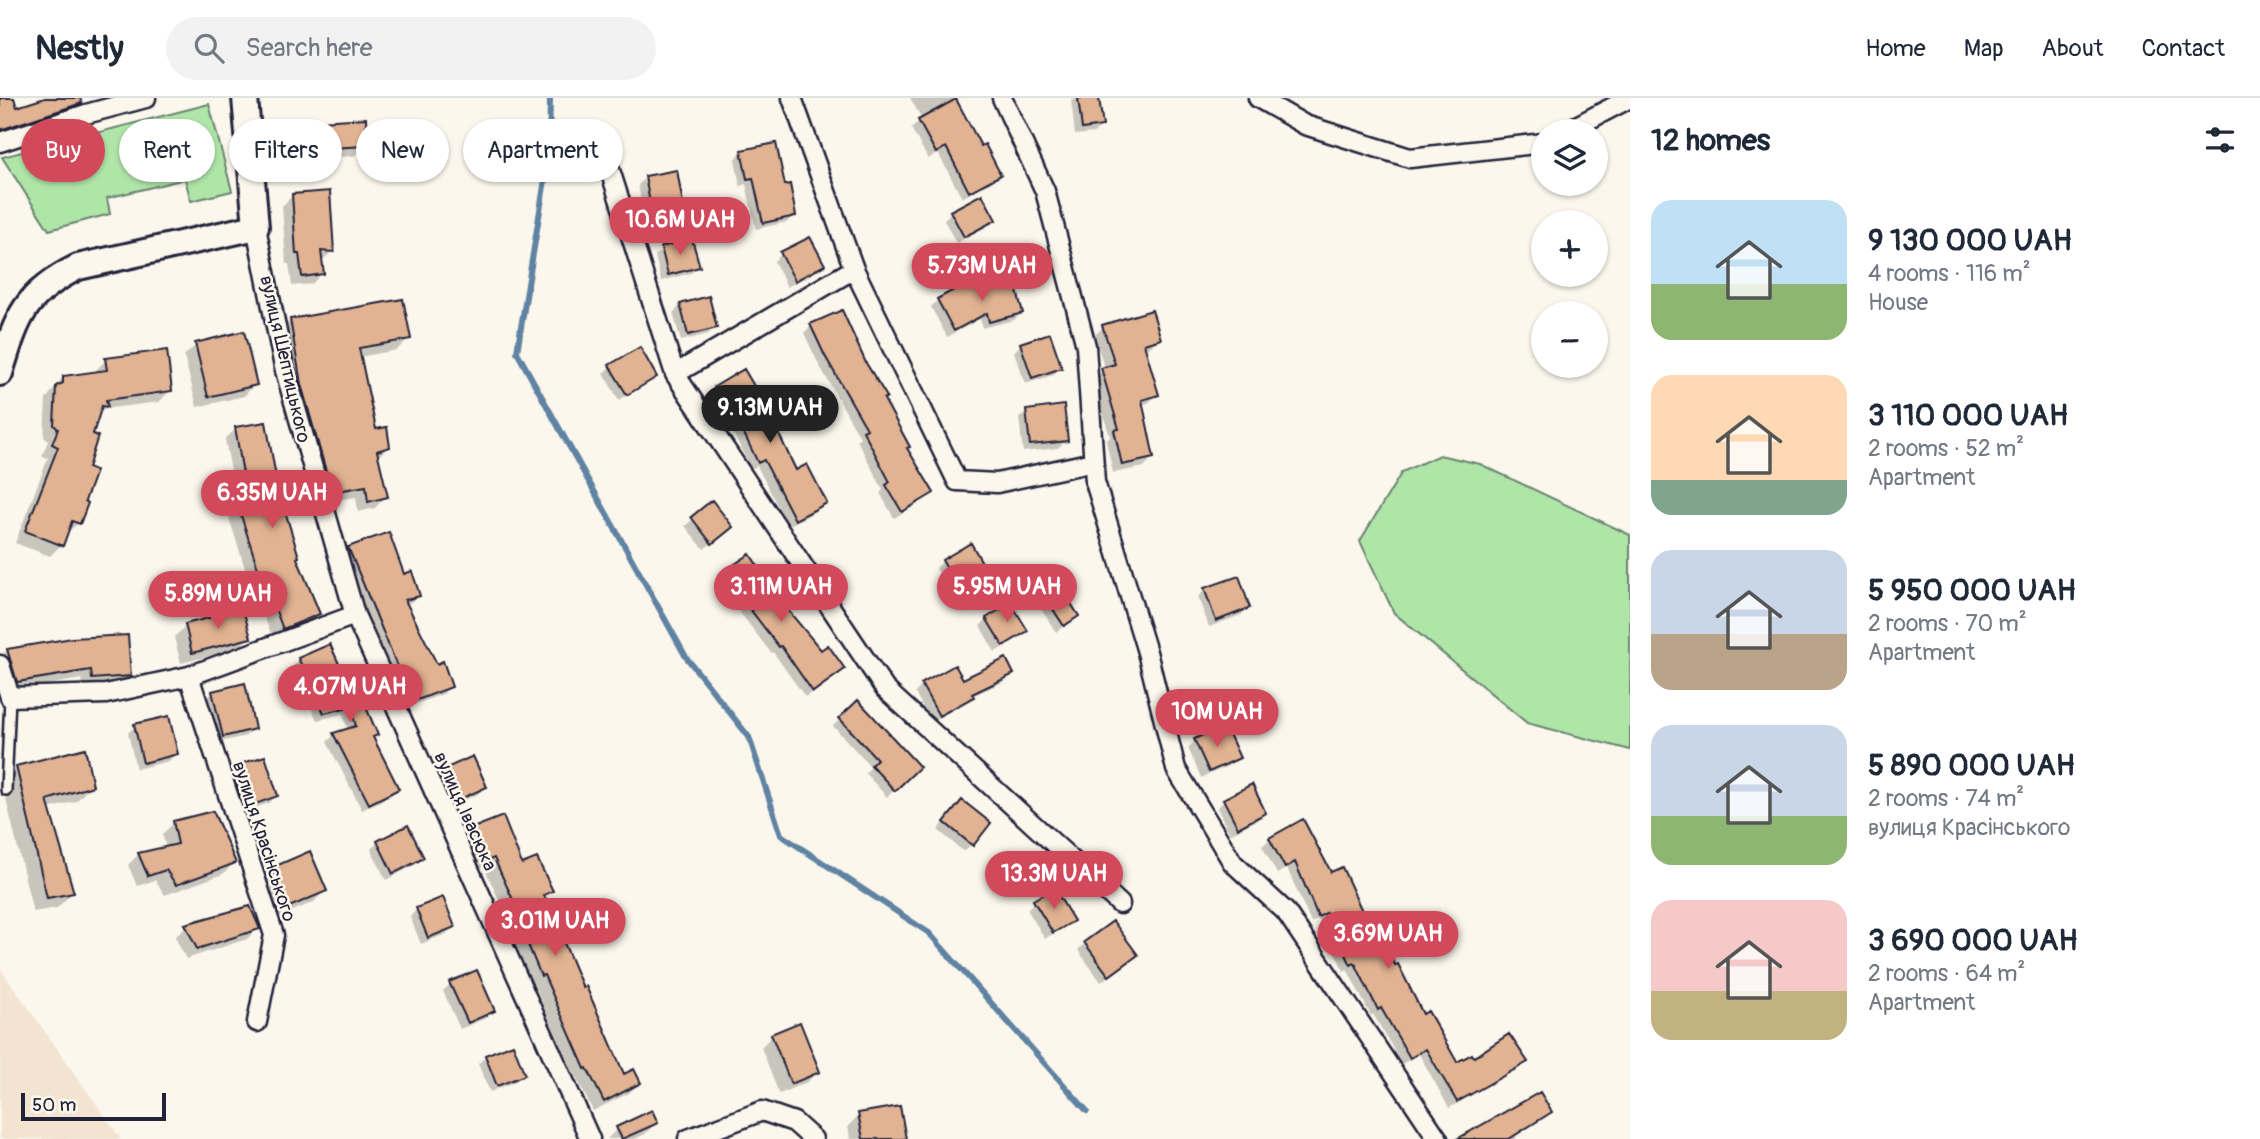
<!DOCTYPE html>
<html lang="en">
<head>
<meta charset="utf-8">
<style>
	:root { --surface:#fff; --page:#f2f2f3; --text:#1f2937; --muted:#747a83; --line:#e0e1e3; --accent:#d1495b }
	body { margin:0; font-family:Pangolin,sans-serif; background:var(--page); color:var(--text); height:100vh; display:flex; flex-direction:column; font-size:26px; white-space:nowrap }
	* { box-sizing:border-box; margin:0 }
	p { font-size:23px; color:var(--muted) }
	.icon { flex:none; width:38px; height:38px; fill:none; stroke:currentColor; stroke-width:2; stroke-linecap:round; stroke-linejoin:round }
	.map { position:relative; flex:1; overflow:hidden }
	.side { display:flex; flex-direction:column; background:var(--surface); width:630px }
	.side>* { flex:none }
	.hud { position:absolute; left:21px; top:21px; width:665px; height:63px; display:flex; gap:14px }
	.tools { position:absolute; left:1531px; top:21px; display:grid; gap:14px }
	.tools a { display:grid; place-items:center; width:77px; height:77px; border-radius:50%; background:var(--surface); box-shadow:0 2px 5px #0004; font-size:35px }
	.scale { position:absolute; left:21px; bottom:18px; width:145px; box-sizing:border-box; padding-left:7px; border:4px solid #22223b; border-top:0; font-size:19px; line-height:24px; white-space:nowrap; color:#22223b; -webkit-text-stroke:5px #fbf7ec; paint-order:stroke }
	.price { position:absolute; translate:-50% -60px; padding:0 16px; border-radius:24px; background:var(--accent); color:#fff; font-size:23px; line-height:46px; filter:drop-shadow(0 2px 4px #0008) }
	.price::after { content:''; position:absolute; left:50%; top:42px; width:21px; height:16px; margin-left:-10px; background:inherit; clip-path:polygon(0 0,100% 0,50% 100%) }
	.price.selected { background:#222; color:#fff }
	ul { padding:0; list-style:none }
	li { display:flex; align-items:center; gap:21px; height:175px; padding:0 21px }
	li span { display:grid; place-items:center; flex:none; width:196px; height:140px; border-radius:21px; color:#555 }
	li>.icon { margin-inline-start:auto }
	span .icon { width:84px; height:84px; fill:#fffc; stroke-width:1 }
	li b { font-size:30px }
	h2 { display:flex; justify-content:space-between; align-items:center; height:84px; padding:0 21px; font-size:30px }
	.tag { padding:0 24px; border-radius:32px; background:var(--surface); box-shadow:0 2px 5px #0004; font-size:24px; line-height:63px }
	.tag.selected { background:var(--accent); color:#fff }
	header { display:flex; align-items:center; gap:42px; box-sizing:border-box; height:98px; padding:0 35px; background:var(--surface); border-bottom:2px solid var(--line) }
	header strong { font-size:33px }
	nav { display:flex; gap:38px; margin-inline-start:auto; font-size:24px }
	.search { width:490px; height:63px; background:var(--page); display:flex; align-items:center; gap:18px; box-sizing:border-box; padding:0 24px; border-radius:38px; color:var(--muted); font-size:26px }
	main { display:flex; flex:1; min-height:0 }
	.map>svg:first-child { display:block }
</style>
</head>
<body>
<header>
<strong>Nestly</strong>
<div class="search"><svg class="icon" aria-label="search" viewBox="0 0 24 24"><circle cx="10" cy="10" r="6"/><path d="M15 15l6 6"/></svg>Search here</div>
<nav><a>Home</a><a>Map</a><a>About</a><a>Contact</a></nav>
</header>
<main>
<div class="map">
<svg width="1630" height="1041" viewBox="0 0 1630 1041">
	<rect width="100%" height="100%" fill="#fbf7ec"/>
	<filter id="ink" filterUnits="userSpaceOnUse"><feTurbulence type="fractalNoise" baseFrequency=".0143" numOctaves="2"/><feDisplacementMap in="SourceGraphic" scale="14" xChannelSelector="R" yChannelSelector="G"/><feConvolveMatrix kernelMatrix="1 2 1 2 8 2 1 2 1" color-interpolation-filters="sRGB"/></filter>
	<g filter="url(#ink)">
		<path fill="#f3e3d1" d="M0,870l121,171h-121z"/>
		<path fill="#b0e5a8" stroke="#698472" stroke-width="2" d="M209,6l23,87 -41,10 -6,-22 -78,19 3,16 -61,16 -47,-73z
			M1439,357l41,9 150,71v215l-103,-27 -133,-110 -34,-72 42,-69z"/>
		<path fill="#0003" d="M0,0h13l3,11 35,-11h27l2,5 -11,11 -69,23z
			M910,0h44l27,50 18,26 -7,8 -30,16 -24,-45 -10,6 -17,-31 11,-9z
			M1098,0l3,27 -7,8 -19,2 -4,-36z
			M273,28l93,19 -12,11 -91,5 -1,-24z
			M742,54l53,63 -8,7 -31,7 -10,-45 -6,2 -5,-27z
			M646,79l35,26 -7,7 -30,6 -6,-31z
			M293,97l39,56 -11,11 1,11 -10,11 -20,2 -3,-22h-3l-4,-58z
			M951,114l42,8 -7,7 -30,16 -12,-23z
			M662,151l36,17 -7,7 -30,8 -6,-25z
			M782,156l41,11 -7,7 -29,15 -13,-26z
			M938,202l83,13 -7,7 -32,8 -2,-9 -33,18 -16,-30z
			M681,207l34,22 -7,7 -27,7 -8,-28z
			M290,223l119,17 -12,12 -38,7 16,74 14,15 -12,12 9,38 -11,12 -17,4 -2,-15 -36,5 -41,-170z
			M811,228l71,73 24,50 26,44 -8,7 -30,18 -14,-25 3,-3 -26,-50 3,-3 -42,-74 -14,-30z
			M1103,229l56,12 -9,8 -6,2 13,46 -9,8 -7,2 11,53 -8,9 -31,6 -7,-32 4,-4 -17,-58 12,-10 -11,-33z
			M1021,246l39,23 -7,8 -28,9 -11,-32z
			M196,247l59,39 -11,12 -47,11 -13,-51z
			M106,262l64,31 -11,11 -56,7 -6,6 -7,20 -11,88 -13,10 -5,12 -11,11 -35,-13 33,-85 -6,-2 6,-15 -4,-4 2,-38 17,-22 32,-4v-2z
			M611,268l44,10 -7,7 -29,17 -16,-27z
			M743,273l52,102 30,30 -7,7 -30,16 -31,-60 -6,3 -22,-44 -3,2 -19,-32 8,-7z
			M1027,313l39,30 -8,7 -35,4 -4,-34z
			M236,331l40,60 20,69 22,55 -10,11 -35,14 -14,-32h-2l-28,-88 9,-9 -13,-70z
			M712,405l12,31 -20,15 -19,-23z
			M349,451l53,28 16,18 -7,7 -6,2 31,62 14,21 -7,7 -38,14 -63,-152z
			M943,463l43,11 -7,8 -27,15 -16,-27z
			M721,477l59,28 56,72 -31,22 -32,-45 -2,1 -36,-47 -4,3 -17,-27z
			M1205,492l43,18 -7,7 -32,12 -11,-30z
			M1046,501l31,17 -21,16 -17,-26z
			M987,521l39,12 -7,7 -24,14 -15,-26z
			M186,528l63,11 -12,12 -56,14 -7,-26z
			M7,552l123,26 -10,9 -37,3 -1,-9 -74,12 -8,-33z
			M299,562l57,45 20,29 -4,5 25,50 -7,7 -28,14 -35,-68 7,-7 14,-5 -5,-16 -26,6 -25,-53z
			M1012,576l-7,7 -33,15 -8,8 -33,18 -16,-29 7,-8z
			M213,594l40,37 -7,7 -30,7 -10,-43z
			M858,604l60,65 -31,30 -22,-24 6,-6 -38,-41z
			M135,628l41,27 -7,8 -33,8 -8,-36z
			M1224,629l14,31 -8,7 -29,13 -13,-30 7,-7z
			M17,669l74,19 -15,15 -28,8 24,84 -15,15 -24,4 -31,-130z
			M232,671l44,27 -7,7 -32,11 -12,-38z
			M443,674l42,14 -7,8 -30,13 -12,-28z
			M1224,703l40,11 -7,8 -27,14 -13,-26z
			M955,711l33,15 -24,28 -26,-22z
			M174,725l60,40 -11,11 -58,21 -10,-15 -18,6 -9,-21 11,-11 27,-6 -4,-14z
			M471,733l79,60 -7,7 39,92 41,86 16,7 -10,10 -36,18 -17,-34h-2l-40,-93 -3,1 -21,-50 3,-4 -29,-64 -11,4 -12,-30z
			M1270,741l60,35 65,94 28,48 34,48 68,-3 -7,8 -69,39 -30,-54 -17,10 -29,-50 -2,2 -24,-47 -3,2 -26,-52 -7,4 -24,-55 -10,6 -15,-28z
			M378,744l44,16 -7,7 -29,15 -15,-31z
			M309,756l16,36 -11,12 -38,16 -16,-37 12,-11z
			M1034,804l37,19 -26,18 -18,-30z
			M417,811l36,18 -7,7 -25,10 -11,-27z
			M186,828l72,2 -11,11 -61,20 -11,-22z
			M1085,845l51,12 -35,27 -23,-32z
			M450,886l43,26 -7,8 -26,11 -17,-38z
			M772,938l46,35 -11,11 -28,12 -18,-47z
			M486,958l37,18 -7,7 -26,11 -12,-28z
			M1550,1014l-35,24 2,3h-49z
			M859,1017l45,24h-54l-2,-13z
			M656,1025l-11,11 -10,5h-28l10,-10z"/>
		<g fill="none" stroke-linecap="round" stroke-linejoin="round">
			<path stroke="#6083a3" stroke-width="6" d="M550,0l-1,57 -32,197 169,305 63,80 32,98 148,98 158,178"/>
		</g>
		<path fill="#e1b392" stroke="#22223b" stroke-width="2" d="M0,0h14l3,9 28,-9h35l2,5 -82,27z
			M1078,0h21l4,28 -21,3z
			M956,1l25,47 4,-2 16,31 -32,17 -23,-45 -10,6 -18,-33z
			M366,20l1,28 -93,5 -2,-27z
			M776,45l9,42 5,-1 6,32 -33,7 -10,-45 -6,1 -6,-29z
			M677,72l6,34 -32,5 -6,-33z
			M330,93l4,61 -13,-1 3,23 -22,3 -3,-23h-3l-4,-60z
			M982,96l14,26 -32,17 -14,-26z
			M810,139l15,28 -30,16 -15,-29z
			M692,141l8,28 -32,8 -7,-28z
			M1013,178l10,37 -34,9 -2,-9 -33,18 -17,-32 22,-12 2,3z
			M709,198l8,32 -29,7 -8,-31z
			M403,201l8,40 -52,9 17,81 11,-2 3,20 -13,4 11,46 -20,5 -2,-16 -34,6 -31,-108 -11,-65z
			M842,212l24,53 21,34 -3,2 26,48 -3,1 27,45 -32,19 -16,-27 4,-3 -27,-51 4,-2 -42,-73 -15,-32z
			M1152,212l9,29 -17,5 15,51 -17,5 12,58 -32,7 -8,-35 5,-1 -18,-61 14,-4 -13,-39z
			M244,233l13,54 -49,12 -13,-54z
			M1050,235l12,35 -30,10 -12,-35z
			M640,249l17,30 -30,18 -18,-30z
			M167,252l5,41 -66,9 2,7 -6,-1 -9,28 5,2 -10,32 8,3 -11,30 3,2 -8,21 -8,-3 -9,25 -38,-15 33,-84 -6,-3 6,-15 -4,-4 2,-39 7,-3v-7l44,-6 -2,-12z
			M744,271l20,34 32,67 11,-6 20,39 -32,17 -31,-60 -6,3 -21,-44 -3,2 -20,-34z
			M1064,307l4,36 -38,4 -4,-35z
			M266,324l12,66 21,69 -2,1 23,56 -37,15 -13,-33 -3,1 -29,-91 10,-3 -13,-76z
			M712,402l21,27 -21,17 -21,-27z
			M389,434l15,42 8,-3 8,25 -15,4 32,64 6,-3 9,26 -40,15 -64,-155z
			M971,445l17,30 -29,16 -17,-29z
			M750,456l31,48 40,48 7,-5 17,24 -32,23 -32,-46 -2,1 -36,-47 -4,3 -19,-29z
			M1239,478l11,32 -34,13 -12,-33z
			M1061,490l18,28 -15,10 -19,-29z
			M1011,505l17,28 -25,15 -17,-28z
			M243,511l8,29 -59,15 -7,-29z
			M128,537l3,41 -39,3 -1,-9 -74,12 -10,-33 65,-11z
			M330,546l26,58 7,-2 15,35 -5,2 26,52 -30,15 -36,-71 23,-7 -6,-19 -26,6 -26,-55z
			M1006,560l8,16 -42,20 2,3 -35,19 -18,-32 34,-19 8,14z
			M245,585l10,46 -32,8 -11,-46z
			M858,602l62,67 -25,24 -24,-26 6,-6 -38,-41z
			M169,618l9,38 -35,9 -9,-39z
			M1225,627l15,33 -31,14 -15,-33z
			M85,650l8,38 -46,14 27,93 -27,5 -31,-132z
			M265,658l13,40 -34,12 -13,-41z
			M473,658l14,31 -31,14 -14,-31z
			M1252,686l14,29 -28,15 -15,-29z
			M962,702l29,23 -18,23 -29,-24z
			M213,713l23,52 -60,22 -10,-15 -18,6 -10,-23 40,-9 -5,-23z
			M503,718l19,48 15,-6 16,33 -9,4 39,93 3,-2 38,88 10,-5 7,14 -37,19 -17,-34 -2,1 -41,-94 -3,1 -22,-53 4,-1 -29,-64 -10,4 -14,-33z
			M1303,721l28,53 11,-5 25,55 6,-2 22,45 3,-1 25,50 5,-3 29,51 15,-8 2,3 35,-23 19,28 -71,40 -31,-53 -16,9 -29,-50 -3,2 -23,-47 -4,2 -25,-52 -8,4 -23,-55 -10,6 -16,-30z
			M408,727l16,33 -31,16 -16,-33z
			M310,753l17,40 -40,17 -16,-40z
			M1054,790l20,33 -21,12 -20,-33z
			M443,799l12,30 -27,11 -12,-30z
			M250,808l10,23 -63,20 -12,-25z
			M1113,823l25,34 -29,21 -25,-34z
			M477,872l18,41 -27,12 -19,-41z
			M800,924l20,50 -29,12 -20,-50z
			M513,946l12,31 -28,11 -12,-31z
			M1540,994l12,20 -43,27h-52z
			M900,1008l6,33h-43l-5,-26z
			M652,1012l6,13 -36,16 -6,-12z"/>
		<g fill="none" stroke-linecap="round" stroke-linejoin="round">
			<defs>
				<path id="lane" d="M6,692l4,-93"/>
				<path id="street" d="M792,0l62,171 103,212 40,2 96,-21
					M1002,0l43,93 41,155 9,136 52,170 29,117 57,94 53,49 152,227
					M1258,0l47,27 105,33 134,-15
					M1567,33l63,-33
					M0,44l86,-28 60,-16
					M602,47l73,229 210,315 235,215
					M256,129l28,140 71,248 235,524
					M675,276l179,-105
					M0,567l10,32 96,-3 83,-18 166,-61
					M189,578l85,259 -17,87
					M688,1041l74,-28 32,11 19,17"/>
				<path id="secondary" d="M0,275c17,-55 23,-79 78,-106l178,-40 -11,-129"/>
			</defs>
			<use href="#lane" stroke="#22223b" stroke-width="14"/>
			<use href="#street" stroke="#22223b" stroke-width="23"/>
			<use href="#secondary" stroke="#22223b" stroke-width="30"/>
			<use href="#lane" stroke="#fbf7ec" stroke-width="9"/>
			<use href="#street" stroke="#fbf7ec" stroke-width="18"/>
			<use href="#secondary" stroke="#fbf7ec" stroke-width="24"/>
		</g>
	</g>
	<g text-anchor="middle" stroke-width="5" stroke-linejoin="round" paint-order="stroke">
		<g font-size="19" fill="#22223b" stroke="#fbf7ec">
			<text transform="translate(286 261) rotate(77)" y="7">вулиця Шептицького</text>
			<text transform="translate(466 713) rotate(66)" y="7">вулиця Івасюка</text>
			<text transform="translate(265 743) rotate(72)" y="7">вулиця Красінського</text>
		</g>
	</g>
</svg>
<div class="tools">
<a><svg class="icon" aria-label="layers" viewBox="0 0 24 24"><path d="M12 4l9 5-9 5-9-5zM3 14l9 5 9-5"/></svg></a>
<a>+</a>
<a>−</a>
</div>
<div class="scale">50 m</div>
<b class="price" style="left:680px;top:159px">10.6M UAH</b>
<b class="price" style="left:982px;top:205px">5.73M UAH</b>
<b class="price selected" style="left:770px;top:347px">9.13M UAH</b>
<b class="price" style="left:272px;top:432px">6.35M UAH</b>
<b class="price" style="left:781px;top:526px">3.11M UAH</b>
<b class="price" style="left:1007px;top:526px">5.95M UAH</b>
<b class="price" style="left:218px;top:533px">5.89M UAH</b>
<b class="price" style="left:350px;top:626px">4.07M UAH</b>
<b class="price" style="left:1217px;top:651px">10M UAH</b>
<b class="price" style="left:1054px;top:813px">13.3M UAH</b>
<b class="price" style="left:555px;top:860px">3.01M UAH</b>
<b class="price" style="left:1388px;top:873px">3.69M UAH</b>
<div class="hud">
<a class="tag selected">Buy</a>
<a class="tag">Rent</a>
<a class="tag">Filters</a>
<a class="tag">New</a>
<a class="tag">Apartment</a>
</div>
</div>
<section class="side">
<h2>12 homes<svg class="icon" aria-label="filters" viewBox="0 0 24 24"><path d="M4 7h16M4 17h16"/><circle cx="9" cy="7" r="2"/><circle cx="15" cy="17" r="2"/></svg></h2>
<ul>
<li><span style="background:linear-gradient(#bfe0f5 60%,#8fb573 0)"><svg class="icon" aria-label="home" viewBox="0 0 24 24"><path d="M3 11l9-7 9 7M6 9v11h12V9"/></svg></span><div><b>9 130 000 UAH</b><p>4 rooms · 116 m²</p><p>House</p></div></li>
<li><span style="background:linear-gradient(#ffd9b3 75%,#7fa58c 0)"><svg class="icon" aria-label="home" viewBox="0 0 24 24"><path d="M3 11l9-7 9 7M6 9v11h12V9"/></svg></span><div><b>3 110 000 UAH</b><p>2 rooms · 52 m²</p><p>Apartment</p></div></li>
<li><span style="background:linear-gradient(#c9d6e8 60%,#b9a48a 0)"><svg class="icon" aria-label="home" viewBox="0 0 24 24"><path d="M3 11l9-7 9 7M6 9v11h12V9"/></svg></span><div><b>5 950 000 UAH</b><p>2 rooms · 70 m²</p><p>Apartment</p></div></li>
<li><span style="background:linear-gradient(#c9d6e8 65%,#8fb573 0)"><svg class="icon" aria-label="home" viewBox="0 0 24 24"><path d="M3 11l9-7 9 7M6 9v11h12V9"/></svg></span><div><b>5 890 000 UAH</b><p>2 rooms · 74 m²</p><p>вулиця Красінського</p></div></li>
<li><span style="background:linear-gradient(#f6c9c9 65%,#c2b280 0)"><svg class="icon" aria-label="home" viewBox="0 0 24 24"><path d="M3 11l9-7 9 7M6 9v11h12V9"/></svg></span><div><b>3 690 000 UAH</b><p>2 rooms · 64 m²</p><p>Apartment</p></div></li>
</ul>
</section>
</main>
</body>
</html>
